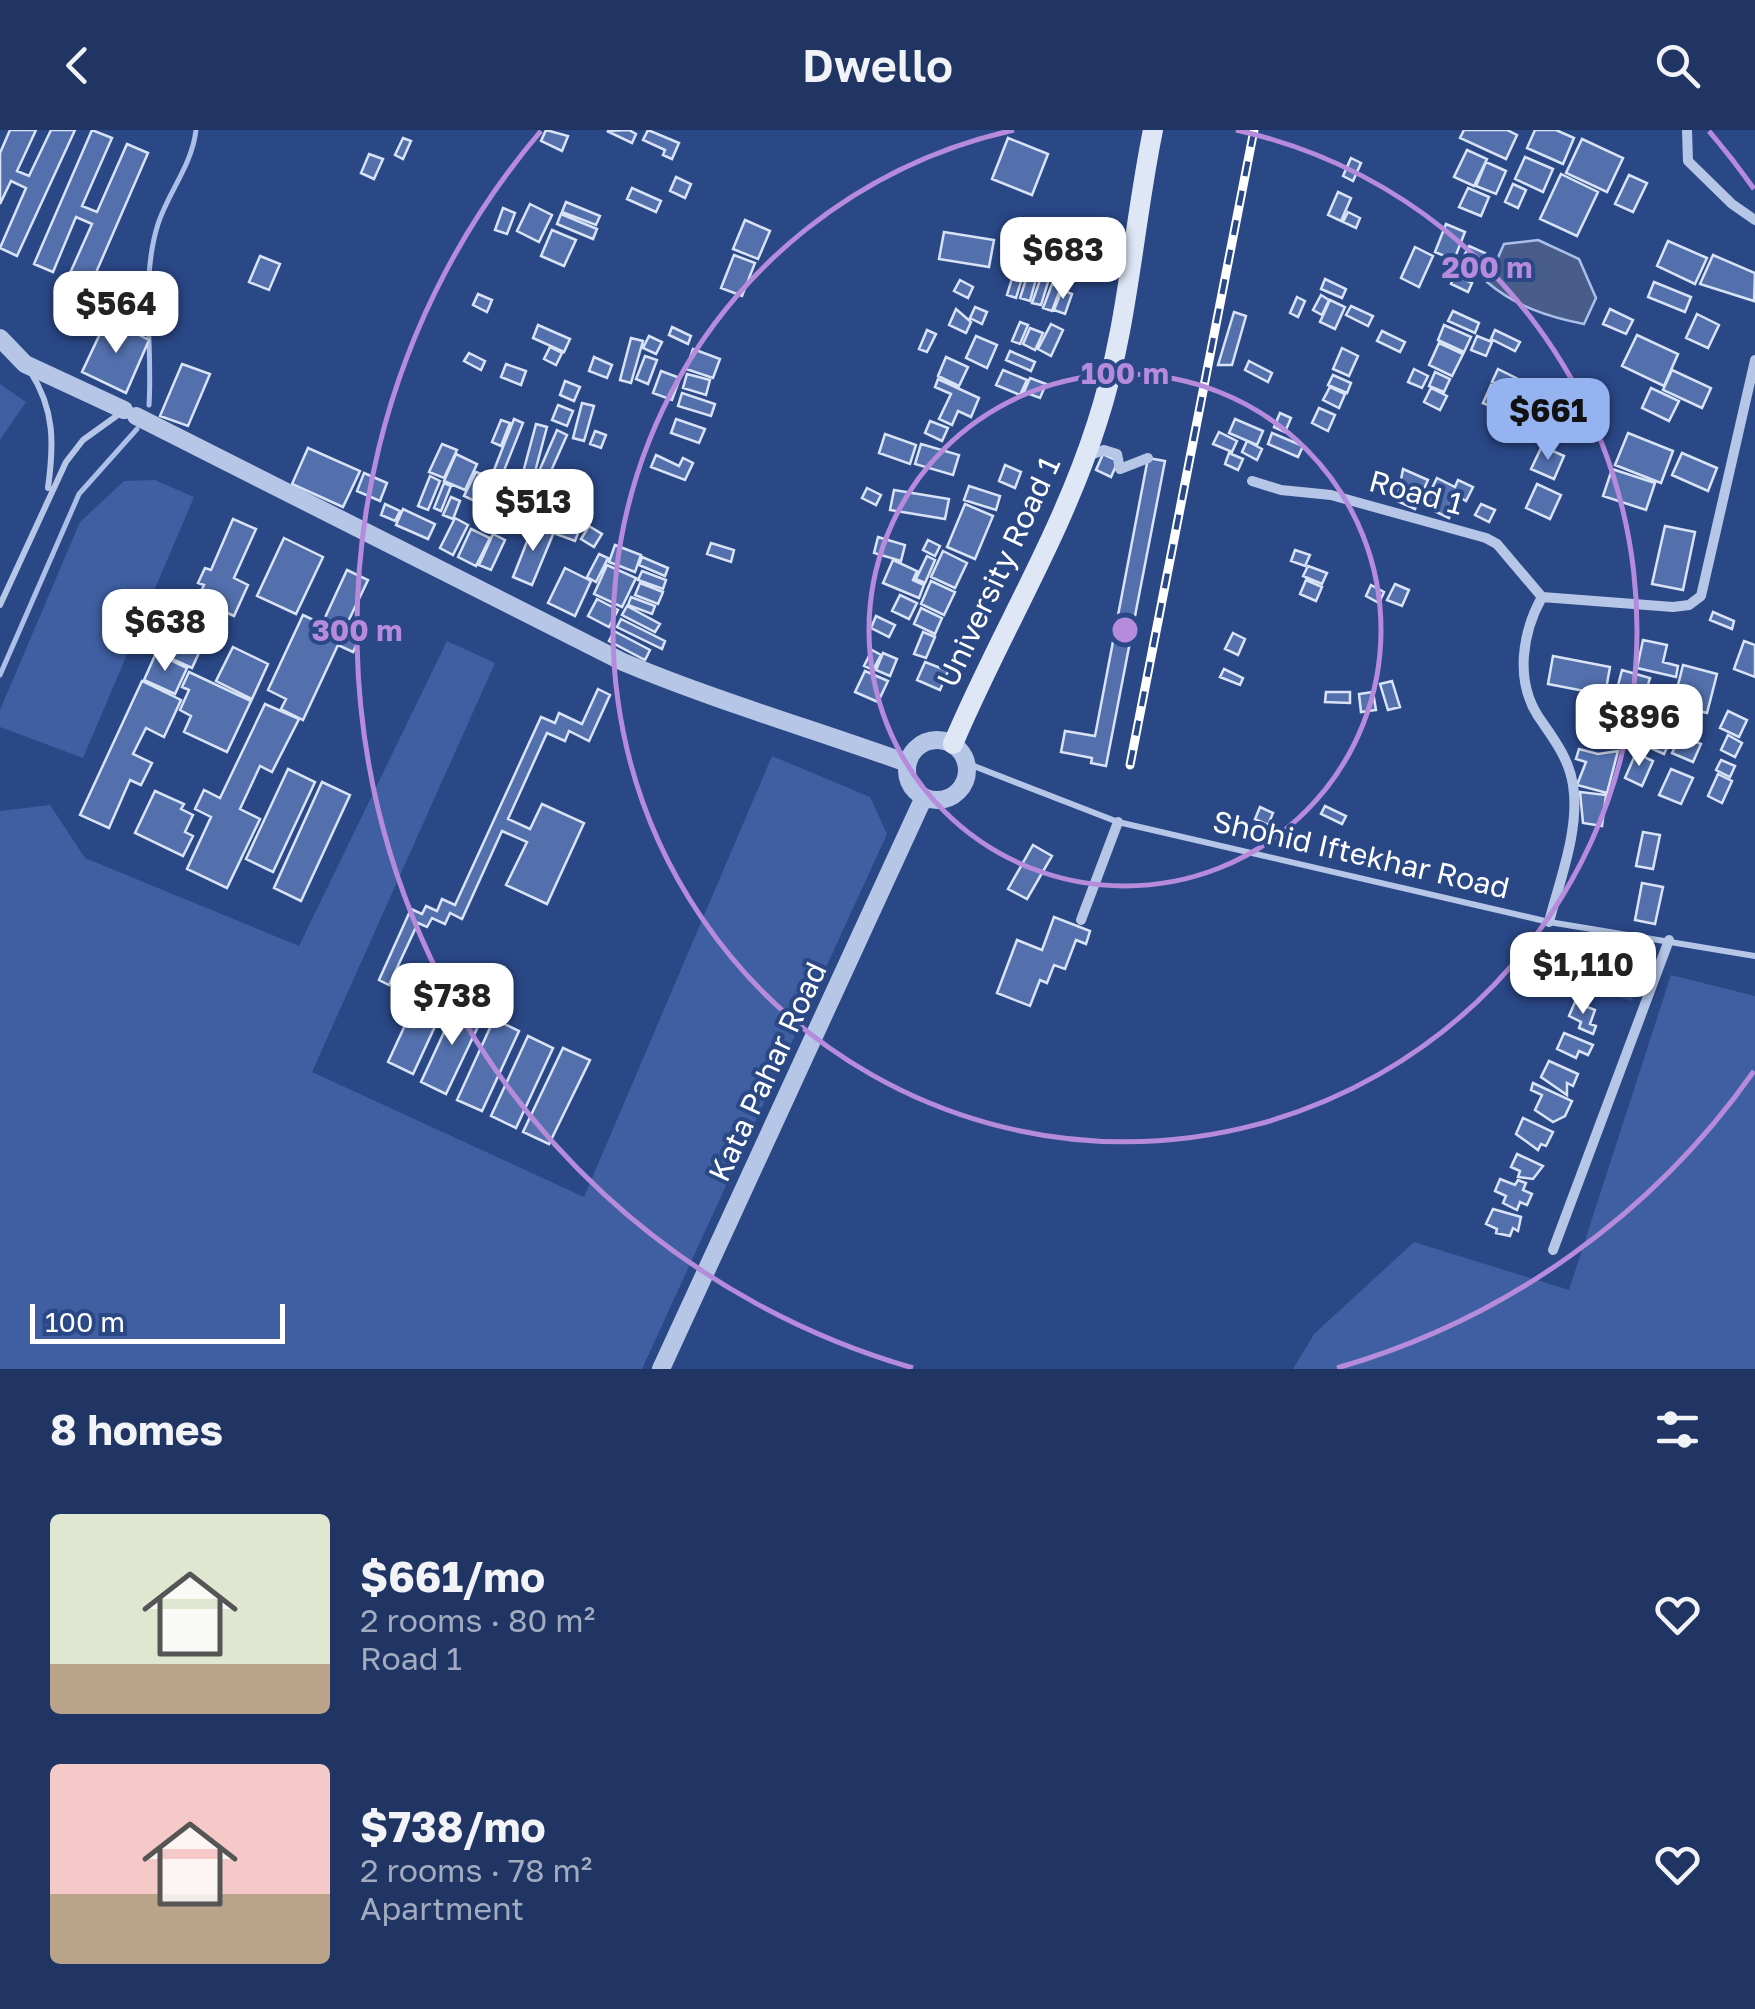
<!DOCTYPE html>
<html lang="en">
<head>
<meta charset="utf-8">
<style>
	:root { --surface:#203564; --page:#2d406d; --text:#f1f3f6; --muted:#a2abbf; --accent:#95b2f1 }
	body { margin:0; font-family:"Golos Text",sans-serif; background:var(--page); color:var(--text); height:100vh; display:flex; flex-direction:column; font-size:38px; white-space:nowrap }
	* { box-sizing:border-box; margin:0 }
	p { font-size:32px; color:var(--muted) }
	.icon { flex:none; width:55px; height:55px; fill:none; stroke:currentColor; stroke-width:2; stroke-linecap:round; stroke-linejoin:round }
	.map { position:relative; height:1239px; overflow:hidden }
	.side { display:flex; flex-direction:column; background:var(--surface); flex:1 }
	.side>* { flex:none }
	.scale { position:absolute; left:30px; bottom:25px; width:255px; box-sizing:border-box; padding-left:10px; border:5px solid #fff; border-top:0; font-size:28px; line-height:35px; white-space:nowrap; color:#fff; -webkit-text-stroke:8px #2a4786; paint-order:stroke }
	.price { position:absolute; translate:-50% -85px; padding:0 22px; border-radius:20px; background:#fff; color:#222; font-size:32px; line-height:65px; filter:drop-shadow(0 2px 5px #0008) }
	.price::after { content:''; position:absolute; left:50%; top:60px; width:30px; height:22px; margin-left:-15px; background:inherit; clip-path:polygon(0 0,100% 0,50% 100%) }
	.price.current { background:var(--accent); color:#111 }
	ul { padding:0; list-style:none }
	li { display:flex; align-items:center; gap:30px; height:250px; padding:0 50px }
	li span { display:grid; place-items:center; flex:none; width:280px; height:200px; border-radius:10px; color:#555 }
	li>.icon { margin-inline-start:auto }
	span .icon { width:120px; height:120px; fill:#fffc; stroke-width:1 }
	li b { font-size:42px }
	h2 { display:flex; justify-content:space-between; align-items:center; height:120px; padding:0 50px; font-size:42px }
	header { display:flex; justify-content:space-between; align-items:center; height:130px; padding:0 50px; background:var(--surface); font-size:45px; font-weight:600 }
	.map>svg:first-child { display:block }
</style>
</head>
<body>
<header><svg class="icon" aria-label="back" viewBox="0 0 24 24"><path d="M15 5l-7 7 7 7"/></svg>Dwello<svg class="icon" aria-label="search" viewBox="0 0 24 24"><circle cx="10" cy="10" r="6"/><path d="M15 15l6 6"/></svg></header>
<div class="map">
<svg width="1755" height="1239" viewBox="0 0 1755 1239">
	<rect width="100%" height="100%" fill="#2a4786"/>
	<path fill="#3f5fa2" d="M0,254l26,18 -26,38z
		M155,350l39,17 -111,261 -83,-31v-17l80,-188 44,-41z
		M447,511l48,22 -183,409 272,125 188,-441 98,41 17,37 -245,535h-642v-558l50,-6 35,53 214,88z
		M1562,816l79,22 -9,33 -80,-22z
		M1671,845l84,21v373h-462l21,-35 100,-92 155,48z"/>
	<path fill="#485d8a" stroke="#abbfe8" stroke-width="2.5" d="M1538,110l41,19 17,39 -12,26c-36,-7 -69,-18 -97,-42l17,-38z"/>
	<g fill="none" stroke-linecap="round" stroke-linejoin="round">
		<path stroke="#abbfe8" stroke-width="5" d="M149,275c4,-59 -9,-124 9,-181 11,-33 34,-59 38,-94
			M0,545l79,-181 58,-65"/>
	</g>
	<path fill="#5370ad" stroke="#d9e3f6" stroke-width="2.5" d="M10,0h26l-19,41 12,5 22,-46h24l-58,126 -17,-8 26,-60 -15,-7 -11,23v-51z
		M92,0l20,8 -30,68 15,6 30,-68 21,9 -60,138 -22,-9 26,-58 -16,-7 -23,55 -19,-8z
		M92,0l20,8 -30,68 15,6 30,-68 21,9 -60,138 -22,-9 26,-58 -16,-7 -23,55 -19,-8z
		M546,0l22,6 -6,15 -21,-10z
		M629,0l7,4 -4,9 -25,-12z
		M648,0l31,13 -7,16 -9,-4 2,-5 -22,-10z
		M1464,0h43l10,5 -11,24 -46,-21z
		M1535,0h21l18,8 -11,26 -36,-16z
		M403,8l8,3 -8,18 -8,-4z
		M1008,8l40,16 -16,41 -40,-16z
		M1582,9l41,19 -16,34 -41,-19z
		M1467,20l20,9 -13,27 -20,-9z
		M369,24l14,5 -9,20 -13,-6z
		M1525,27l28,12 -10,23 -28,-13z
		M1351,28l10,5 -8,18 -10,-5z
		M1486,32l20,9 -10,23 -20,-8z
		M1561,44l37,18 -21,44 -37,-17z
		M1629,45l18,8 -14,29 -18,-8z
		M676,47l15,7 -6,14 -15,-7z
		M1513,54l13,6 -8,18 -13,-6z
		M632,58l29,13 -5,11 -29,-13z
		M1468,58l21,9 -8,19 -22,-9z
		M1338,62l13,6 -10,23 -13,-6z
		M566,72l34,14 -4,9 -34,-13z
		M530,74l22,11 -13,27 -22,-11z
		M503,78l12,5 -8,21 -12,-4z
		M1348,82l12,6 -4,10 -13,-6z
		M561,84l36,15 -4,10 -36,-15z
		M745,90l25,11 -12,28 -25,-10z
		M1446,94l19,8 -11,28 -19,-8z
		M552,100l24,10 -12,26 -23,-10z
		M944,102l50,8 -5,27 -50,-8z
		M1668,111l39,17 -12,26 -38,-18z
		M1469,116l16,7 -5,10 -16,-7z
		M1415,117l18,9 -14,31 -18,-9z
		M1053,121l7,3 -9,23 -7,-3z
		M1063,123l10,5 -9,23 -11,-4z
		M734,125l21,8 -13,33 -21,-8z
		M1049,125l-8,20 -11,-4 7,-15z
		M1713,125l42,18 -1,28 -54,-17z
		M260,126l20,8 -11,26 -20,-8z
		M1460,131l16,7 -4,8 -16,-6z
		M1014,142l9,3 -7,23 -9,-3z
		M1455,145l17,8 -4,9 -17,-8z
		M1027,146l9,3 -6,22 -10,-3z
		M1041,147l8,2 -8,26 -9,-2z
		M1325,149l21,10 -4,9 -21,-9z
		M960,150l13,7 -5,11 -14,-7z
		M1654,152l37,15 -6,15 -37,-15z
		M1052,154l9,3 -9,24 -9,-3z
		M1062,160l10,4 -7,20 -11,-4z
		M478,164l14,6 -5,12 -14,-7z
		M1321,165l8,5 -7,15 -9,-5z
		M1297,167l8,4 -7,16 -8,-4z
		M1330,170l15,7 -10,22 -15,-7z
		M1351,176l22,10 -5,10 -22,-11z
		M975,177l12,5 -5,12 -12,-6z
		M956,179l15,13 -5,11 -17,-8z
		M1610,179l23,11 -7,14 -23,-10z
		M1453,181l26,12 -4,10 -27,-12z
		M1234,182l12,4 -14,49h-14z
		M1697,184l22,11 -11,23 -22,-10z
		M107,189l42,21 -23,53 -44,-21z
		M1020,192l8,3 -8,19 -8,-3z
		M1051,194l12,6 -12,26 -13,-7z
		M538,195l32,14 -6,13 -31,-14z
		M1444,195l27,12 -7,15 -26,-12z
		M672,197l19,9 -3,8 -19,-9z
		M1030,198l13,5 -8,17 -12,-6z
		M927,200l9,4 -9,18 -8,-3z
		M1495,200l25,12 -5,9 -24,-12z
		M1382,201l23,11 -5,10 -23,-11z
		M1637,205l41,19 -14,32 -42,-20z
		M649,206l13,6 -6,12 -13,-6z
		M976,206l21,9 -10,23 -21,-10z
		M1477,206l15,6 -6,14 -15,-6z
		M631,208l12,3 -12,42 -11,-3z
		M1439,213l24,11 -11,22 -23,-11z
		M550,217l12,6 -6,12 -12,-6z
		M1342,218l16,8 -9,20 -16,-7z
		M693,219l27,10 -7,19 -27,-9z
		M1010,221l25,11 -4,9 -25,-11z
		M469,223l16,8 -4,9 -17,-9z
		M645,226l12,4 -9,24 -12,-5z
		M594,227l18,8 -5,13 -18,-7z
		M946,227l22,10 -9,19 -21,-10z
		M1249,231l23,12 -4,9 -23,-12z
		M182,234l28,10 -22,52 -28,-10z
		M506,234l20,7 -5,14 -20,-8z
		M1414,239l14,7 -6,12 -14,-6z
		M1498,239l28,14 -6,12 -28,-13z
		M1003,240l24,10 -7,15 -24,-10z
		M1672,240l39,18 -9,20 -39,-18z
		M661,241l19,7 -8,22 -19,-7z
		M1435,242l15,7 -6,13 -15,-6z
		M687,244l23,6 -4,15 -23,-7z
		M1333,245l18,8 -4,10 -19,-8z
		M1030,248l16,6 -6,14 -16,-6z
		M938,249l41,19 -8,19 -13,-6 -6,14 -13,-6 12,-25 -16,-7z
		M565,251l15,6 -6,14 -14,-6z
		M1491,255l27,12 -8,18 -27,-12z
		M1330,257l15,7 -6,14 -16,-8z
		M1431,258l16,8 -7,14 -16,-8z
		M1651,258l28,13 -10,20 -27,-13z
		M682,263l33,11 -4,12 -33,-10z
		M1520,270l16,7 -7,13 -15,-7z
		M582,273l12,3 -10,35 -11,-3z
		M558,275l15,6 -6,15 -15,-6z
		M1319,278l16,7 -7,16 -16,-8z
		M1280,283l11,5 -6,14 -11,-5z
		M514,289l9,4 -20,50 -9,-3z
		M676,289l29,10 -6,14 -28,-10z
		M1235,289l28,12 -6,14 -28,-12z
		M501,290l9,3 -9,23 -9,-4z
		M930,291l18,7 -6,13 -17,-8z
		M536,294l11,3 -15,56 -11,-3z
		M557,300l10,5 -24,54 -10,-4z
		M595,301l11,4 -5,13 -11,-4z
		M1219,302l18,9 -5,11 -19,-8z
		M1272,303l31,13 -5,11 -30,-13z
		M1628,303l45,18 -12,32 -46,-18z
		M885,304l31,11 -6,19 -31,-11z
		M1247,311l15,8 -5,11 -15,-8z
		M442,314l15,6 -13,28 -15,-6z
		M921,314l38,11 -6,20 -38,-11z
		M1542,316l22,10 -10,23 -23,-10z
		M308,318l52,23 -17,36 -51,-23z
		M1229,323l14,6 -5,11 -13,-6z
		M1682,323l35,15 -9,23 -36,-16z
		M456,324l21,10 -12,26 -21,-9z
		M1103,324l15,7 -7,16 -15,-7z
		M656,325l23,11 4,-8 10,5 -8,17 -34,-13z
		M1148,328l17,3 -59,305 -15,-3 1,-5 -31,-6 4,-21 30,5z
		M1005,335l16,7 -6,16 -16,-7z
		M1403,339l25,11 -13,29 -18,-8z
		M1612,339l43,14 -9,27 -43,-14z
		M476,342l15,6 -12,25 -15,-7z
		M364,343l23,10 -7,18 -23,-10z
		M430,346l10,5 -12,29 -10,-4z
		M1437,348l18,9 3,-7 15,7 -7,14 -7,-4 -10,21 -19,-9 3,-6 -7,-3z
		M444,353l7,3 -10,25 -7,-3z
		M1537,354l24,11 -11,24 -24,-11z
		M969,356l31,10 -4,14 -32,-10z
		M867,358l14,7 -5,10 -14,-7z
		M894,360l55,9 -4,20 -55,-9z
		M451,367l9,4 -7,18 -10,-4z
		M514,368l6,3 -10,28 -6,-2z
		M523,370l10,4 -9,24 -10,-3z
		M500,372l8,3 -8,26 -9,-3z
		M385,374l15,7 -5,10 -14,-6z
		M965,374l28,12 -18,43 -28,-12z
		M1481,374l14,6 -6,12 -14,-7z
		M403,379l32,15 -7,15 -32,-14z
		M455,388l13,7 -15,30 -13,-7z
		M233,389l23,10 -22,49 14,7 -14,31 -15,-7 -27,59 -22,-10 34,-73 -6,-2 7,-15 6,2z
		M233,389l23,10 -22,49 14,7 -14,31 -15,-7 -27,59 -22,-10 34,-73 -6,-2 7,-15 6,2z
		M562,390l18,8 -5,13 -19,-7z
		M534,394l20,8 -22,53 -19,-8z
		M589,396l13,8 -8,13 -13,-8z
		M1665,396l30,6 -12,58 -31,-6z
		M471,399l19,9 -14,28 -18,-9z
		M493,404l12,6 -14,30 -12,-5z
		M878,407l27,8 -4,16 -27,-8z
		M284,408l39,19 -27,57 -39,-18z
		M284,408l39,19 -27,57 -39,-18z
		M928,410l12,6 -5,10 -12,-6z
		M711,413l23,7 -3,12 -24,-8z
		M615,415l26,10 -6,17 -26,-10z
		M1295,420l15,5 -5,11 -14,-5z
		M943,421l24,12 -12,25 -24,-11z
		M599,424l9,4 -12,24 -9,-5z
		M927,426l8,4 -10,23 -9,-4z
		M642,427l26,11 -3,8 -26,-11z
		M893,430l24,11 -4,9 11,5 -5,13 -36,-15z
		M607,435l29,13 -14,29 -28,-13z
		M1308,436l19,7 -5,11 -19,-8z
		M565,438l26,13 -16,35 -27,-13z
		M347,440l21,10 -23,48 16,8 -8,16 -15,-7 -35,75 -22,-11 5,-10 -18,-9 35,-75 19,9z
		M347,440l21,10 -23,48 16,8 -8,16 -15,-7 -35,75 -22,-11 5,-10 -18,-9 35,-75 19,9z
		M642,441l24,9 -3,9 -25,-9z
		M1306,450l16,7 -6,14 -16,-7z
		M931,451l24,11 -11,23 -23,-11z
		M640,453l23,9 -5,12 -23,-9z
		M1395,454l14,6 -7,16 -15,-6z
		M1371,455l13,7 -5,11 -13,-7z
		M900,465l17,8 -8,16 -17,-8z
		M631,467l24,9 -3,8 -24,-9z
		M597,469l21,11 -9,17 -21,-11z
		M627,476l33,18 -5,8 -33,-17z
		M921,478l21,10 -7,16 -21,-10z
		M1713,482l21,9 -2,8 -22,-9z
		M876,486l19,9 -6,12 -18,-9z
		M621,489l44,22 -3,8 -45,-22z
		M614,501l36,19 -5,10 -36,-19z
		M923,502l12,5 -9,21 -12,-4z
		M1233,503l12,6 -7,16 -13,-6z
		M1643,510l24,5 -4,17 15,4 -2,11 -39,-9z
		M1744,511l11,4v32l-21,-8z
		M233,517l35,17 -16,35 -36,-18z
		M233,517l35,17 -16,35 -36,-18z
		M872,520l9,5 -8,15 -9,-4z
		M156,523l31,15 -12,26 -31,-14z
		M883,523l14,6 -7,17 -14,-6z
		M1553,526l57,11 -5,28 -57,-11z
		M925,532l23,9 -8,19 -23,-10z
		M1683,535l34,9 -10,39 -34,-8z
		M1224,539l19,9 -3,7 -20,-8z
		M1622,540l28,8 -7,23 -27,-8z
		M865,541l23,10 -10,21 -23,-10z
		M189,542l62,29 -24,51 -43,-20 7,-16 -11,-6 9,-20 -7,-3z
		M142,551l39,19 -17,37 -18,-9 -13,26 19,9 -11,22 -11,-5 -21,48 -29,-13z
		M142,551l39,19 -17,37 -18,-9 -13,26 19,9 -11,22 -11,-5 -21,48 -29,-13z
		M1392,551l8,26 -12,3 -8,-26z
		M598,559l12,6 -21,46 -20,-10 -4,10 -18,-8 -39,86 22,10 12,-25 42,19 -37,81 -41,-19 21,-43 -25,-11 -40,88 -12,-6 -5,11 -13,-6 -5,9 -9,-4 -29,62 -10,-5 32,-71 11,5 4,-8 11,5 5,-12 13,6 86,-188 14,6 4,-10 23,11z
		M1326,562h24v11l-25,-1z
		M1373,562l3,18 -15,2 -2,-18z
		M265,574l34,15 -27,53 -12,-6 -20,43 20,10 -33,69 -40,-19 24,-52 -16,-8 9,-19 16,8z
		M265,574l34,15 -27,53 -12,-6 -20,43 20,10 -33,69 -40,-19 24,-52 -16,-8 9,-19 16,8z
		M1642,575l37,17 -15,32 -36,-16z
		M1728,581l19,9 -8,17 -19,-9z
		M1681,605l20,9 -8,18 -21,-9z
		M1728,605l14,8 -7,14 -14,-7z
		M1579,619l19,5 20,-3 -11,42 -30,-8 9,-23 -10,-3z
		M1636,623l17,8 -11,25 -17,-8z
		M1721,630l14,6 -5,11 -14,-7z
		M288,639l27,13 -42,90 -27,-13z
		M288,639l27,13 -42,90 -27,-13z
		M1671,639l22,9 -12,26 -22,-9z
		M1718,644l14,7 -10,22 -14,-7z
		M322,652l28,13 -49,106 -27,-13z
		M322,652l28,13 -49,106 -27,-13z
		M155,661l29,13 -3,5 12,6 -8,17 8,4 -10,20 -48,-23z
		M155,661l29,13 -3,5 12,6 -8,17 8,4 -10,20 -48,-23z
		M1580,662l26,3 -4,31 -19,-3z
		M1325,676l21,10 -4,8 -21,-10z
		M1260,677l13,6 -5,12 -13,-6z
		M1643,702l17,3 -7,34 -17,-3z
		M1033,715l19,11 -25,43 -19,-10z
		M1642,753l21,4 -8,37 -20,-4z
		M1054,787l36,14 -4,13 -10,-4 -11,29 -11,-4 -7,18 -7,-3 -10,26 -33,-13 20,-53 25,10z
		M425,852l25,12 -37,80 -25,-12z
		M425,852l25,12 -37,80 -25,-12z
		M458,872l26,12 -38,80 -25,-12z
		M458,872l26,12 -38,80 -25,-12z
		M1575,872l20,8 -5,14 6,2 -3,8 -14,-6 2,-6 -12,-6z
		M494,889l25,12 -37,80 -25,-11z
		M494,889l25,12 -37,80 -25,-11z
		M1564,903l29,12 -5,10 -9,-4 -3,7 -19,-9z
		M528,906l25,12 -37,80 -25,-12z
		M528,906l25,12 -37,80 -25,-12z
		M563,918l27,12 -41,84 -26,-12z
		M563,918l27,12 -41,84 -26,-12z
		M1549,931l29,13 -5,12 -6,-3v12l-26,-18z
		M1533,953l39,18 -7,15 -12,6 -18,-12 7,-15 -11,-5z
		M1523,988l30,14 -7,14 -5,-2 -3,6 -22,-16z
		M1517,1024l26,12 -10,13 -15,-2 2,-6 -9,-4z
		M1500,1049l15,6 3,-5 8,3 -3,7 9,4 -5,11 -7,-3 -3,8 -14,-7 3,-7 -11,-5z
		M1493,1079l28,8 -3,14 -5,-3 -3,8 -14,-3 1,-4 -11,-5z"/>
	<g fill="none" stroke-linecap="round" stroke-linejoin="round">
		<path stroke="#b6c6e7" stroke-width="6" d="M30,241c25,39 24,73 18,117
			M0,475l66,-143 17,-22 39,-28
			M966,633l152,59 431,100 206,34"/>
		<path stroke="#b6c6e7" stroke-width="10" d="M1687,0l1,31 44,43 23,16
			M1087,326l17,-6 13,4 3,15 28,-11
			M1252,351l29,9 50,5 155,43 11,6 45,53
			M1542,467l131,10 16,-2 12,-9 54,-236
			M1542,467c-20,36 -27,83 -4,119 15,22 31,42 35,69 7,44 -13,94 -24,137
			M1081,790l37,-98
			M1553,1120l116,-310"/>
		<path stroke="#b6c6e7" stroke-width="18" d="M0,208l25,26 99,46
			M136,286l487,246c93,39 190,67 284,101
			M907 640a30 30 0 1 1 60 0a30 30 0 1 1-60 0Z
			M661,1239l263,-572"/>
		<path stroke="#dfe7f7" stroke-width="20" d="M953,614c46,-109 108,-208 144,-321 31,-94 36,-196 56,-293"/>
		<defs>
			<path id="rail" d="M1130,635l124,-635"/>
		</defs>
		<use href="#rail" stroke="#fff" stroke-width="9"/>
		<use href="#rail" stroke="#2a4786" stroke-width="5" stroke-dasharray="15" stroke-linecap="butt"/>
	</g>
	<g fill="none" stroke="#b68bdc" stroke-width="5">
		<circle cx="1125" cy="500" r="256"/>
		<path d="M1236 0A512 512 0 1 1 1014 0"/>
		<path d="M1754 941A768 768 0 0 1 1337 1238M913 1238A768 768 0 0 1 541 1M1709 1A768 768 0 0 1 1754 59"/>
	</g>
	<g text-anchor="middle" stroke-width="8" stroke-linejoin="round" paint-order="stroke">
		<g font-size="30" fill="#fff" stroke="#2a4786">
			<text transform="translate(1416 363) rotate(15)" y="10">Road 1</text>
			<text transform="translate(999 442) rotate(-65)" y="10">University Road 1</text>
			<text transform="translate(1361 725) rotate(13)" y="10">Shohid Iftekhar Road</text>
			<text transform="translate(768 942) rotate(-65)" y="10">Kata Pahar Road</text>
		</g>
	</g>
	<circle cx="1125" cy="500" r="15" fill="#b68bdc" stroke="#2a4786" stroke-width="5"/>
	<g font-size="30" text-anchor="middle" font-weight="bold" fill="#b68bdc" stroke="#2a4786" stroke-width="8" stroke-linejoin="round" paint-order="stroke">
		<text x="1487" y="148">200 m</text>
		<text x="1125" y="254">100 m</text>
		<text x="357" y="511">300 m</text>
	</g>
</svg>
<div class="scale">100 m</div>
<b class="price" style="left:1063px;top:172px">$683</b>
<b class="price" style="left:116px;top:226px">$564</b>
<b class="price current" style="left:1548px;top:333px">$661</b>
<b class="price" style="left:533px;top:424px">$513</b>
<b class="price" style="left:165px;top:544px">$638</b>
<b class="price" style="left:1639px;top:639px">$896</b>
<b class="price" style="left:1583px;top:887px">$1,110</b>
<b class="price" style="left:452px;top:918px">$738</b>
</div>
<section class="side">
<h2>8 homes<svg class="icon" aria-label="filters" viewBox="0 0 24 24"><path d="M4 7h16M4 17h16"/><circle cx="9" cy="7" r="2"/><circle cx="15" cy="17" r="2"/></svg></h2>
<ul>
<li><span style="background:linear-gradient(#dfe7d0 75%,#b9a48a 0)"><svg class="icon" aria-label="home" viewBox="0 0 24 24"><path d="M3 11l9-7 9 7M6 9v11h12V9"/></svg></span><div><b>$661/mo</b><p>2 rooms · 80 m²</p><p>Road 1</p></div><svg class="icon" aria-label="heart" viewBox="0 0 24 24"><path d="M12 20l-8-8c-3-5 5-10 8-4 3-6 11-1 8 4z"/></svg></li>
<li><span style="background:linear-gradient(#f6c9c9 65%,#b9a48a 0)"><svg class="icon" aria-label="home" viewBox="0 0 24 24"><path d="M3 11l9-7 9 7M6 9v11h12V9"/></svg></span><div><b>$738/mo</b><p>2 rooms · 78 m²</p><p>Apartment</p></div><svg class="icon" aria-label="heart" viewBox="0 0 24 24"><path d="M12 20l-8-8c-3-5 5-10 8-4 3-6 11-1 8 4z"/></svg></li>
</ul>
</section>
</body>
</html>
